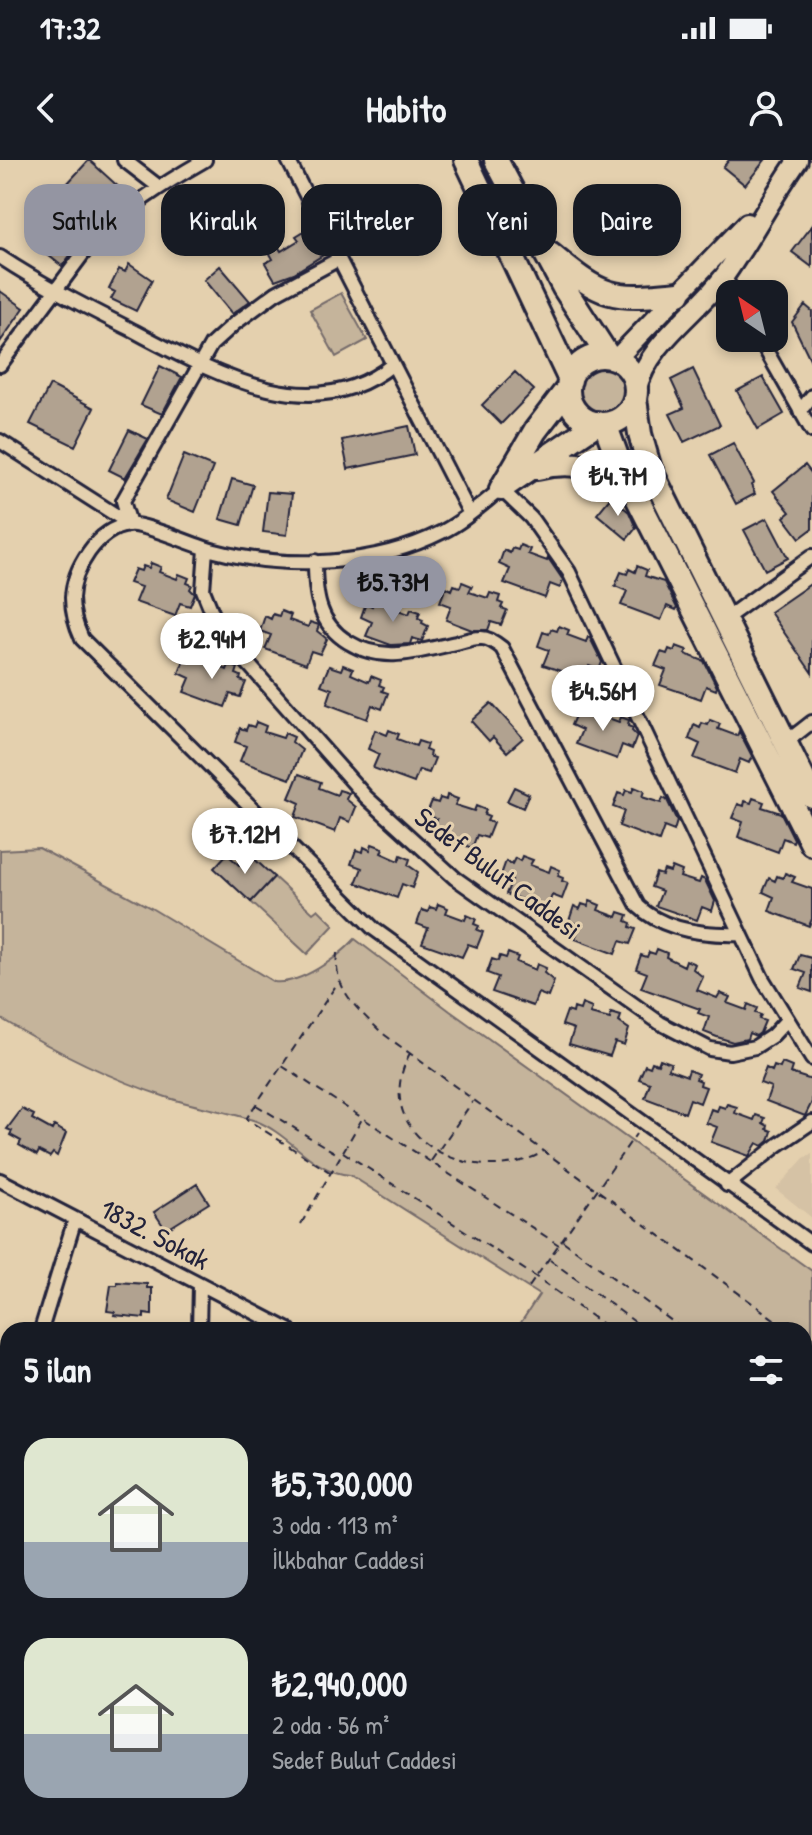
<!DOCTYPE html>
<html lang="tr">
<head>
<meta charset="utf-8">
<style>
	:root { --surface:#171b24; --page:#20242c; --text:#f1f3f6; --muted:#9ea1a6; --accent:#9495a2 }
	body { margin:0; font-family:"Patrick Hand",sans-serif; background:var(--page); color:var(--text); height:100vh; display:flex; flex-direction:column; font-size:30px; white-space:nowrap }
	* { box-sizing:border-box; margin:0 }
	p { font-size:26px; color:var(--muted) }
	.icon { flex:none; width:44px; height:44px; fill:none; stroke:currentColor; stroke-width:2; stroke-linecap:round; stroke-linejoin:round }
	.map { position:relative; flex:1; overflow:hidden }
	.details { position:absolute; left:0px; top:1162px; width:812px; height:514px; display:flex; flex-direction:column; background:var(--surface); border-radius:24px 24px 0 0; box-shadow:0 4px 12px #0003 }
	.details>* { flex:none }
	.hud { position:absolute; left:24px; top:24px; width:764px; height:72px; display:flex; gap:16px }
	.needle { width:52px; rotate:325deg }
	.controls { position:absolute; left:716px; top:120px; display:grid; gap:16px }
	.controls a { display:grid; place-items:center; width:72px; height:72px; border-radius:16px; background:var(--surface); box-shadow:0 4px 12px #0003; font-size:40px }
	.price { position:absolute; translate:-50% -68px; padding:0 18px; border-radius:28px; background:#fff; color:#222; font-size:26px; line-height:52px; filter:drop-shadow(0 2px 4px #0008) }
	.price::after { content:''; position:absolute; left:50%; top:48px; width:24px; height:18px; margin-left:-12px; background:inherit; clip-path:polygon(0 0,100% 0,50% 100%) }
	.price.current { background:var(--accent); color:#111 }
	ul { padding:0; list-style:none }
	li { display:flex; align-items:center; gap:24px; height:200px; padding:0 24px }
	li span { display:grid; place-items:center; flex:none; width:224px; height:160px; border-radius:24px; color:#555 }
	li>.icon { margin-inline-start:auto }
	span .icon { width:96px; height:96px; fill:#fffc; stroke-width:1 }
	li b { font-size:34px }
	h2 { display:flex; justify-content:space-between; align-items:center; height:96px; padding:0 24px; font-size:34px }
	.pill { padding:0 28px; border-radius:24px; background:var(--surface); box-shadow:0 4px 12px #0003; font-size:28px; line-height:72px }
	.pill.current { background:var(--accent); color:#111 }
	.status { display:flex; justify-content:space-between; align-items:center; height:56px; padding:0 40px; background:var(--surface); direction:ltr }
	.status svg { height:22px; fill:currentColor }
	header { display:flex; justify-content:space-between; align-items:center; height:104px; padding:0 24px; background:var(--surface); font-size:36px; font-weight:800 }
	.map>svg:first-child { display:block }
</style>
</head>
<body>
<div class="status"><b>17:32</b><svg viewBox="0 0 49 12"><path d="M0 12V9h3v3zM5 12V6h3v6zM10 12V3h3v9zM15 12V0h3v12zM26 1h20v11H26zM47 4h2v5h-2z"/></svg></div>
<header><svg class="icon" aria-label="back" viewBox="0 0 24 24"><path d="M15 5l-7 7 7 7"/></svg>Habito<svg class="icon" aria-label="person" viewBox="0 0 24 24"><circle cx="12" cy="8" r="4"/><path d="M4 21q1-7 8-7t8 7"/></svg></header>
<div class="map">
<svg width="812" height="1675" viewBox="0 0 812 1675">
	<rect width="100%" height="100%" fill="#e4d0ae"/>
	<filter id="ink" filterUnits="userSpaceOnUse"><feTurbulence type="fractalNoise" baseFrequency=".0125" numOctaves="2"/><feDisplacementMap in="SourceGraphic" scale="16" xChannelSelector="R" yChannelSelector="G"/><feConvolveMatrix kernelMatrix="1 2 1 2 8 2 1 2 1" color-interpolation-filters="sRGB"/></filter>
	<g filter="url(#ink)">
		<path fill="#d5c2a5" d="M812,994v64l-36,-29 28,-31z
			M804,1385h8v148l-8,-6z"/>
		<path fill="#c5b49b" stroke="#746b6b" stroke-width="2" d="M341,133l26,47 -31,17 -26,-47z
			M577 229a24 24 0 1 1 48 0a24 24 0 1 1-48 0Z
			M39,688l112,60 123,74c26,3 65,-25 81,-43l95,72 362,260v185l-8,1v-127h-277l-7,-6 19,-29 -189,-120c-37,-2 -60,-41 -94,-54 -29,-10 -61,-14 -90,-24 -58,-19 -113,-47 -166,-79v-168z
			M274,717l39,36 5,-4 16,16 -27,29 -56,-52z"/>
		<path fill="#b1a290" stroke="#22223b" stroke-width="2" d="M89,0l33,30 -24,26 -33,-30z
			M729,0h36l-20,25 -22,-18z
			M69,61l17,14 -24,31 -18,-14z
			M812,66v41l-20,-15z
			M306,70l4,7 6,-4 8,18 -3,2 2,2 -29,18 -19,7 -10,-17 8,-4 -4,-7 9,-6 3,5 18,-11 -3,-4z
			M129,104l23,16 -16,31 -25,-12 4,-7 -6,-3 10,-20 6,3z
			M220,106l30,35 -18,13 -28,-34z
			M0,131l24,17 -24,34z
			M805,145l7,6v52l-20,-41z
			M160,206l22,11 -20,37 -21,-9z
			M693,209l27,56 -36,17 -14,-28 14,-6 -13,-28z
			M515,212l19,18 -33,34 -19,-19z
			M763,217l21,37 -26,15 -21,-38z
			M50,225l44,23 -19,38 -45,-22z
			M409,266l6,29 -67,14 -6,-29z
			M129,270l19,9 -23,39 -16,-8z
			M733,283l21,40 -3,2 4,9 -19,10 -26,-49z
			M184,295l29,12 -18,45 -29,-12z
			M805,305l7,9v55l-12,9 -16,-21 6,-5 -17,-21z
			M232,319l21,6 -12,40 -21,-6z
			M268,332l24,2 -5,41 -24,-3z
			M611,337l18,15 7,16 -9,11 -30,-25z
			M767,358l21,40 -23,12 -21,-40z
			M520,385l10,4 -2,5 19,7 1,-3 15,22 -3,8 -10,-4 -5,14 -41,-15 6,-14 -11,-5 5,-14 6,3 2,-5 6,2z
			M151,403l10,4 -2,5 18,7 2,-5 10,4 -2,5 5,2 -2,4 5,5 -5,12 -10,-3 -5,13 -40,-14 6,-15 -12,-4 6,-14 6,2 2,-5 6,2z
			M637,406l10,4 -2,6 19,6 13,26 -1,2 -9,-4 -6,14 -40,-15 6,-14 -12,-5 6,-14 6,2 2,-5 6,3z
			M462,422l10,4 -3,6 19,6 2,-5 10,3 -2,6 5,2 -2,4 6,2 -6,15 -10,-3 -3,8h-16l-26,-10 5,-14 -11,-4 6,-15 6,3 2,-5 6,2z
			M812,423v90l-42,-61z
			M382,438l10,4 -2,5 19,7 2,-5 9,3 -2,6 5,2 -1,3 6,3 -6,15 -10,-3 -2,6 -19,1 -25,-9 6,-14 -11,-5 5,-14 6,3 2,-5 6,2z
			M281,451l10,4 -2,5 19,7 2,-5 9,3 -2,6 10,8 -7,15 -9,-3 -5,13 -41,-15 6,-14 -11,-4 5,-15 6,3 2,-5 6,2z
			M559,466l10,4 -2,5 19,7 2,-5 2,1 12,24 -3,8 -10,-4 -5,13 -41,-14 6,-15 -11,-4 5,-14 6,2 2,-5 6,2z
			M676,486l11,4 -2,4 19,7 13,26 -1,3 -10,-4 -5,13 -41,-14 6,-15 -11,-4 6,-14 6,2 2,-5 5,2z
			M200,494l10,4 -1,4 18,8 2,-5 9,3 -2,6 5,2 -1,4 6,2 -6,15 -10,-3 -5,13 -41,-15 6,-14 -11,-5 5,-13 6,2 2,-5 6,2z
			M343,505l10,4 -2,5 18,8 2,-6 10,4 -2,5 5,2 -2,4 6,2 -6,16 -10,-4 -5,14 -40,-15 5,-15 -11,-4 8,-19 12,4z
			M491,543l32,35 -16,14 -14,-15 -4,4 -18,-20z
			M592,546l11,4 -3,5 19,7 2,-5 8,3 -1,6 5,2 -1,3 5,5 -5,13 -10,-4 -5,14 -41,-15 6,-14 -11,-5 6,-14 6,3 2,-5 5,2z
			M710,560l10,4 -2,5 19,7 2,-5 13,25 -3,7 -9,-4 -5,14 -41,-15 6,-14 -11,-5 5,-14 6,3 2,-5 6,2z
			M256,562l10,4 -2,6 19,6 2,-5 9,4 -2,5 10,8 -12,29 -50,-18 6,-15 -11,-4 5,-14 6,2 2,-5 6,2z
			M375,570l12,5 2,-5 10,4 -2,5 19,7 2,-5 9,3 -2,6 5,2 -1,4 6,2 -6,15 -10,-3 -5,13 -41,-15 6,-14 -11,-5z
			M299,614l22,8 -2,6 18,7 2,-5 10,3 -3,6 10,8 -6,15 -10,-4 -5,14 -40,-15 5,-14 -11,-5z
			M514,627l15,7 -6,14 -16,-7z
			M634,627l10,4 -2,6 19,6 2,-5 4,2 10,21 -3,10 -10,-4 -5,14 -40,-15 5,-15 -11,-4 5,-14 6,2 2,-5 6,2z
			M447,635l11,4 -3,6 19,6 2,-5 10,4 -2,5 5,2 -2,4 6,2 -6,15 -10,-3 -5,13 -40,-15 5,-14 -11,-4 6,-14 6,2 2,-5 6,2z
			M753,638l11,4 -2,5 19,6 13,26 -1,3 -10,-4 -5,14 -40,-15 5,-15 -11,-4 6,-14 6,2 1,-5 6,2z
			M372,684l11,4 -2,5 18,8 2,-6 9,4 -2,6 10,7 -6,16 -10,-4 -5,14 -41,-15 6,-15 -11,-4 5,-14 7,2 1,-5 6,3z
			M227,694l12,11 10,-11 25,23 -23,25 -37,-34z
			M522,696l11,4 -3,5 19,7 2,-6 9,4 -2,6 5,2 -1,3 6,2 -6,16 -10,-4 -5,14 -41,-15 6,-14 -11,-5 5,-14 6,3 3,-6 5,3z
			M672,707l10,4 -2,6 19,6 2,-5 4,2 10,21 -3,10 -10,-4 -5,13 -41,-14 6,-15 -11,-4 5,-14 6,2 2,-5 6,2z
			M785,713l10,4 -3,5 20,7v30l-3,7 -40,-15 5,-14 -11,-5 6,-14 6,3 2,-5 6,2z
			M590,741l10,4 -2,5 19,7 2,-5 9,3 -2,6 5,2 -1,4 6,2 -6,15 -10,-3 -5,13 -40,-15 5,-14 -11,-4 5,-15 6,3 2,-5 6,2z
			M438,744l10,4 -2,5 19,7 2,-5 9,4 -2,5 5,2 -2,4 6,2 -6,15 -9,-3 -6,13 -40,-14 6,-15 -11,-4 5,-14 6,2 2,-5 6,2z
			M657,789l10,4 -1,4 18,9 2,-6 9,4 -2,5 10,8 -6,13 20,8 3,-5 10,4 -3,6 19,7 2,-6 9,4 -2,5 6,2 -2,4 6,2 -5,12 -4,3 -7,-3 -2,6 -14,3 -16,-5 -13,-5 5,-15 -11,-4 2,-4 -59,-21 6,-15 -11,-4 5,-14 6,2 2,-5 6,2z
			M508,793l10,4 -2,5 19,8 2,-6 9,4 -2,5 10,8 -6,16 -10,-4 -5,13 -41,-14 6,-15 -11,-4 5,-14 6,2 2,-5 6,2z
			M800,795l12,3v34l-12,-4 6,-15 -12,-4z
			M582,844l10,4 -2,6 20,5 1,-6 10,3 -2,6 10,7 -5,16 -9,-3 -5,14 -41,-12 5,-15 -12,-4 5,-14 6,2 1,-5 6,2z
			M660,899l11,4 -3,6 19,7 2,-6 9,4 -2,5 5,2 -1,4 6,2 -6,16 -10,-4 -5,14 -40,-15 5,-15 -11,-4 6,-14 5,2 2,-5 6,2z
			M782,903l10,4 -2,6 22,7v22l-7,14 -39,-15 5,-14 -11,-4 6,-15 6,3 2,-5 6,2z
			M727,944l10,3 -2,6 19,7 2,-5 9,3 -2,5 5,3 -1,3 5,2 -3,10 -6,5 -6,-3 -8,13 -38,-14 6,-15 -11,-4 5,-14 6,2 2,-5 6,2z
			M22,949l12,6 -2,4 20,11 2,-4 12,7 -9,23 -4,-3 -3,4 -11,-6 -2,4 -18,-10 2,-4 -11,-6 2,-4 -5,-2z
			M197,1024l12,19 -43,27 -12,-18z
			M117,1122l30,2v4h5v27l-8,-1v4l-19,-2 -11,-1 1,-3 -8,-1 4,-26h6z"/>
		<g fill="none" stroke-linecap="round" stroke-linejoin="round">
			<defs>
				<path id="lane" d="M0,1381h8"/>
				<path id="street" d="M124,0l35,27
					M288,0l182,354
					M0,97c41,27 84,49 128,71 79,41 183,104 265,36
					M724,116l10,18
					M759,178l53,93
					M0,205l91,-122c34,-35 72,-59 114,-83
					M800,251l12,-15
					M0,281l130,83
					M130,364l-7,-23 88,-156 23,-21 42,-31 63,-34
					M206,389l-3,41 17,42 146,165 89,81 205,145 50,26 20,3 25,-5 17,-11 14,-15
					M315,401c0,33 3,63 33,81 35,22 71,9 108,1 7,-2 16,-5 24,-5 8,-1 16,5 22,10l136,258c26,25 68,29 102,28
					M725,459l87,-63
					M785,583l27,-21
					M812,899l-50,-81 -193,-406 -38,-54 -30,-29c-19,15 -37,32 -59,43 -67,34 -155,38 -227,19 -21,-5 -71,-29 -87,-26 -31,4 -55,44 -56,73 0,14 4,28 10,41l292,290 438,315
					M0,1020l289,150
					M727,1025l51,-40 34,-23
					M41,1170l34,-111
					M199,1170l1,-46
					M0,1283h8
					M804,1300l8,-2
					M0,1456h8
					M581,1675l1,-7"/>
				<path id="secondary" d="M616,199l131,-136
					M636,231c13,-50 60,-76 89,-116 26,-37 47,-78 73,-115"/>
				<path id="highway" d="M466,0l104,220
					M496,0l68,128 44,68
					M550,94c53,44 61,46 129,39
					M568 230a34 34 0 1 1 68 0a34 34 0 1 1-68 0Z
					M635,239l5,35 10,35 162,327
					M605,264l14,38 193,382
					M537,308c35,-9 62,-1 93,14
					M505,326l92,-63
					M501,329l34,-58 33,-43
					M0,1551h8
					M0,1587h8
					M804,1587h8
					M804,1620h8"/>
			</defs>
			<use href="#lane" stroke="#22223b" stroke-width="12"/>
			<use href="#street" stroke="#22223b" stroke-width="18"/>
			<use href="#secondary" stroke="#22223b" stroke-width="24"/>
			<use href="#highway" stroke="#22223b" stroke-width="28"/>
			<path stroke="#22223b" stroke-width="2" stroke-dasharray="8 6" stroke-linecap="butt" d="M337,793c-4,37 21,56 45,80l407,297
				M410,893c-45,85 65,138 133,99
				M282,906l277,179
				M256,945l83,50
				M343,992l193,125 75,53
				M431,1001l42,-60
				M331,1013l-85,-54 93,-138
				M301,1064l61,-105
				M563,1081l121,89
				M550,1100l96,70
				M529,1127l107,-153
				M804,1181l8,4
				M804,1252l8,2
				M804,1263l8,2
				M804,1273l8,1
				M0,1643l8,2
				M98,1668l25,7
				M658,1668l2,7
				M787,1668l7,7"/>
			<use href="#lane" stroke="#e4d0ae" stroke-width="6"/>
			<use href="#street" stroke="#e4d0ae" stroke-width="12"/>
			<use href="#secondary" stroke="#e4d0ae" stroke-width="18"/>
			<use href="#highway" stroke="#e4d0ae" stroke-width="22"/>
		</g>
	</g>
	<g text-anchor="middle" stroke-width="6" stroke-linejoin="round" paint-order="stroke">
		<g font-size="28" fill="#22223b" stroke="#e4d0ae">
			<text transform="translate(498 713) rotate(37)" y="10">Sedef Bulut Caddesi</text>
			<text transform="translate(155 1074) rotate(28)" y="10">1832. Sokak</text>
		</g>
	</g>
</svg>
<div class="controls">
<a><svg class="needle" viewBox="-14 -14 28 28"><path d="M0-13l5 13h-10z" fill="#e53935"/><path d="M0 13l5-13h-10z" fill="#9ea1a6"/></svg></a>
</div>
<b class="price" style="left:618px;top:358px">₺4.7M</b>
<b class="price current" style="left:393px;top:464px">₺5.73M</b>
<b class="price" style="left:212px;top:521px">₺2.94M</b>
<b class="price" style="left:603px;top:573px">₺4.56M</b>
<b class="price" style="left:245px;top:716px">₺7.12M</b>
<div class="hud">
<a class="pill current">Satılık</a>
<a class="pill">Kiralık</a>
<a class="pill">Filtreler</a>
<a class="pill">Yeni</a>
<a class="pill">Daire</a>
</div>
<section class="details">
<h2>5 ilan<svg class="icon" aria-label="filters" viewBox="0 0 24 24"><path d="M4 7h16M4 17h16"/><circle cx="9" cy="7" r="2"/><circle cx="15" cy="17" r="2"/></svg></h2>
<ul>
<li><span style="background:linear-gradient(#dfe7d0 65%,#9aa5b1 0)"><svg class="icon" aria-label="home" viewBox="0 0 24 24"><path d="M3 11l9-7 9 7M6 9v11h12V9"/></svg></span><div><b>₺5,730,000</b><p>3 oda · 113 m²</p><p>İlkbahar Caddesi</p></div></li>
<li><span style="background:linear-gradient(#dfe7d0 60%,#9aa5b1 0)"><svg class="icon" aria-label="home" viewBox="0 0 24 24"><path d="M3 11l9-7 9 7M6 9v11h12V9"/></svg></span><div><b>₺2,940,000</b><p>2 oda · 56 m²</p><p>Sedef Bulut Caddesi</p></div></li>
</ul>
</section>
</div>
</body>
</html>
